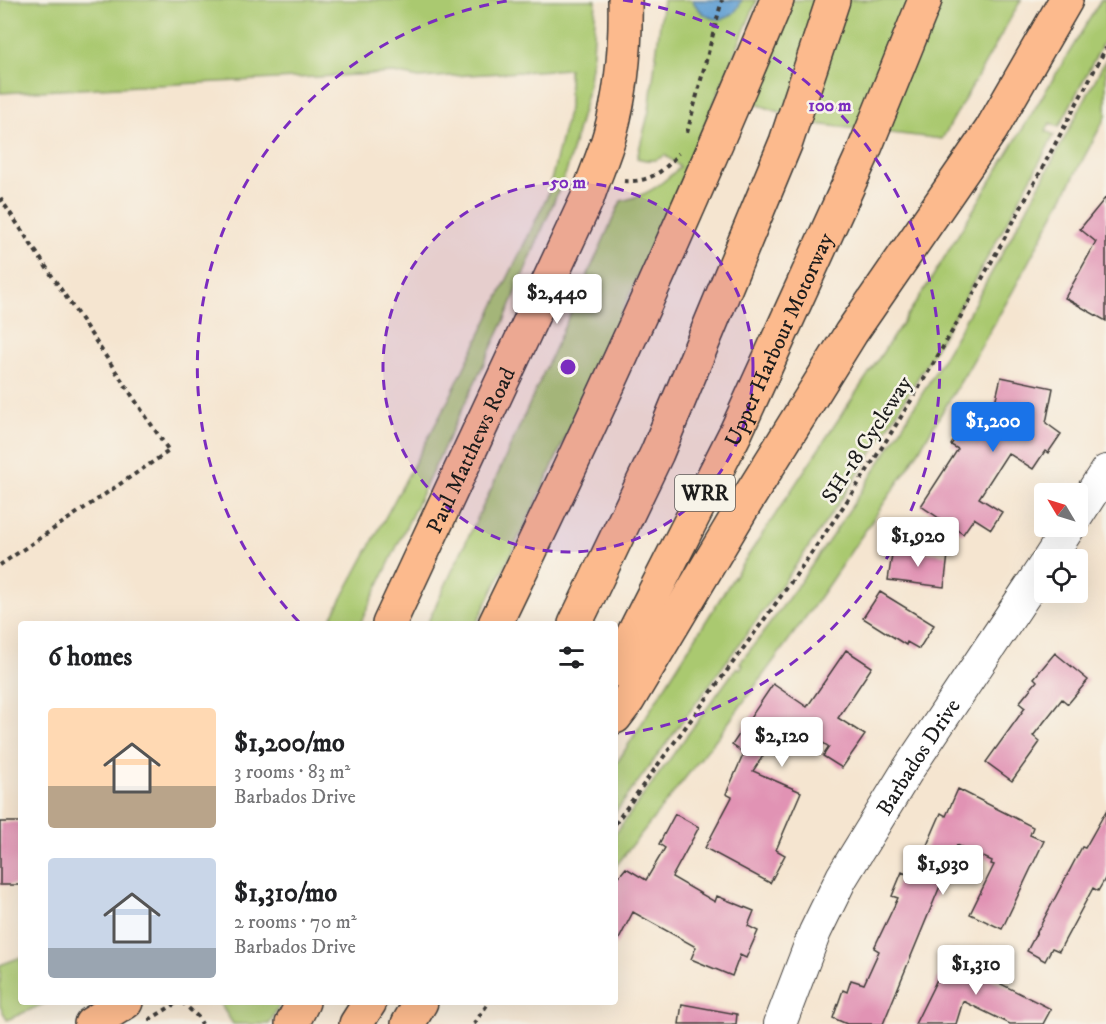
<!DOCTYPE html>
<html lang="en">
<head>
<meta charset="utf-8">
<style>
	:root { --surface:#fff; --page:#f6f6f6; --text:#202124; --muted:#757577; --accent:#1a73e8 }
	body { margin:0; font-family:"IM FELL DW Pica",serif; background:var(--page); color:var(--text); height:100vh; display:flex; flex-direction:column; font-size:22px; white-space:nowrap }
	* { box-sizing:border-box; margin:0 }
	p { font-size:20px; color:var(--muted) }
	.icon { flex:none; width:33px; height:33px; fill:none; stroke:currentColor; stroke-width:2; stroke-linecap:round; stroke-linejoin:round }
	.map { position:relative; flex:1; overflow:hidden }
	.drawer { position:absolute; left:18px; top:621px; width:600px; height:384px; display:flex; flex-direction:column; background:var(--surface); border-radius:6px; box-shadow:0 6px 24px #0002 }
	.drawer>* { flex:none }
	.needle { width:39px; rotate:308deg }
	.tools { position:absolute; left:1034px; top:483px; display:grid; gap:12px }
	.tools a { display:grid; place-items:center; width:54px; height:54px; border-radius:6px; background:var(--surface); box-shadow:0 6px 24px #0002; font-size:30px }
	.price { position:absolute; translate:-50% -51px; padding:0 14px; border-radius:6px; background:#fff; color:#222; font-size:20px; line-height:39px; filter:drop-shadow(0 2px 3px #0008) }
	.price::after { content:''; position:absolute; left:50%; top:36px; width:18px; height:14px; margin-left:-9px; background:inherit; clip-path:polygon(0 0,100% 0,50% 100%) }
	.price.current { background:var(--accent); color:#fff }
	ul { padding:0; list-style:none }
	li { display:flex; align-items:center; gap:18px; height:150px; padding:0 30px }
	li span { display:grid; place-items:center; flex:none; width:168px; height:120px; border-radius:6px; color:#555 }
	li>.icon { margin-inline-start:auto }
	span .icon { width:72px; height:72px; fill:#fffc; stroke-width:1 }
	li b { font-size:26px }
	h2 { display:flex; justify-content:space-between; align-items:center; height:72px; padding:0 30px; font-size:26px }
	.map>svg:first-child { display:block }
</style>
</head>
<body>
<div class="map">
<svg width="1106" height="1024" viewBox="0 0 1106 1024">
	<rect width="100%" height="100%" fill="#f7f3e8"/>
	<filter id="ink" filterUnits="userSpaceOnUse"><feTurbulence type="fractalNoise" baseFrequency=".0167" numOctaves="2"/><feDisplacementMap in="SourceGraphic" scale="12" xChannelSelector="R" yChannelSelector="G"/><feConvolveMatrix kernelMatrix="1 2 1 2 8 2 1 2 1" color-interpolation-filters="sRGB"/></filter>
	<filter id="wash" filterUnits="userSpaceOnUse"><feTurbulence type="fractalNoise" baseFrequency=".008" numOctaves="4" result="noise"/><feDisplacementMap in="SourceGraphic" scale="24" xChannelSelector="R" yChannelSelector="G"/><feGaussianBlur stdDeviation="1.35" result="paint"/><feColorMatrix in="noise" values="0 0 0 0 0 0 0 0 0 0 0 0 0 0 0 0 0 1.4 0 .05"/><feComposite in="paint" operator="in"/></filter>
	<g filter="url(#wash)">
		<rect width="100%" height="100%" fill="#f5e5d0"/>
		<path fill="#aac970" stroke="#637246" stroke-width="1.5" d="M0,0h596l-3,53 -6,41 -20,76 -63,151 -144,303h-32l121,-225 98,-202 22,-89v-39l-150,9 -25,-5 -394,20z
			M663,0h94l-71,170 -151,335 -59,119h-49l66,-139 128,-284c28,-6 38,-15 59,-34l-15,-12c-9,7 -17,6 -28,3l12,-47z
			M789,0h232l-79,139 -127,-15 -68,-23z
			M1101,0h5v37l-47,90 -9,-4 -4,8 8,4c-59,111 -120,221 -188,327 -79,121 -166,235 -251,351v-47l113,-180 202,-305z
			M1106,59v57l-93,175 -46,80 -57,94 -97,142 -90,123 -108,137v-33l122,-167 3,2 3,-4 -3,-2c145,-186 257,-395 366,-604z
			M21,957v45h27l-41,18 -7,-14v-41z
			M219,1002h62l-12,22h-36z"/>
		<path fill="#619fd3" stroke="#3e5e78" stroke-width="1.5" d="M692,0h50c-12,28 -36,23 -50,0z"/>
		<g id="blocks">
			<path fill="#e193b4" d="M1106,197v124l-41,-23 31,-56 -16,-13z
				M1001,377l52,11 -7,35 15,11 -13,19 -3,-2 -12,18 -25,-16 -29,45 23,14 -11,17 -17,-11 -11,16 -42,-28 37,-57 -7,-4 16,-26 21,13z
				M893,548l55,7 -4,32 -56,-7z
				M880,592l54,33 -15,24 -12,-7 -1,3 -43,-27z
				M846,650l26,17 -34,51 27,17 -23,33 -19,-12 6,-9 -37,-25 -3,5 -5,-3 -31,47 48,21 -25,58 9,5 -15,28 -65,-35 27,-51 -6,-3 18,-41 -12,-8 41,-61 34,23z
				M1055,653l33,27 -20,24 -6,-5 -29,37 7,6 -28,39 -26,-19 39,-54 -6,-5 18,-22 -3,-3z
				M958,789l75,38 -3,8 14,6 -42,88 -32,-15 24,-49 -3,-1 1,-3 -35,-16 -74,179h-36l-14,-6 10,-28 4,2 4,-12 13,4 15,-33 -5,-3 24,-50 -6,-2 10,-24 9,4 10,-25 3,1 17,-39 5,3z
				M1106,811v66l-8,14 -5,-3 -34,63 -7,-3 -7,13 -18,-10 55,-104 3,1z
				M675,814l24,13 -27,50 43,25 2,-6 37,15 -6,15 10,5 -12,27 -6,-3 -8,21 -41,-17 5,-12 -63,-35 -18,35v-66l11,-13 20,12 19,-32 -6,-4z
				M0,822h21v63h-21z
				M952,949l35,17 -4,9 68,34 -8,15h-33l-47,-23 -7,23h-41z
				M682,1004l55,10 -1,10h-57z"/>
		</g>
	</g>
	<g filter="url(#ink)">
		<use href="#blocks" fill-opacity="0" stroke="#3d3a37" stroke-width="1.5"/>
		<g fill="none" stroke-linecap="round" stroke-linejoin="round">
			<defs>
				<g id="minor">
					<path d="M1077,516l29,-45"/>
					<path d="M1048,560l22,-34"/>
					<path id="s1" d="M780,1024l35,-92 27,-55 67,-109 135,-202"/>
				</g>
				<g id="major">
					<path id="s2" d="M389,624l198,-425c7,-22 17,-43 23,-65 12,-43 16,-90 15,-134"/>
					<path d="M91,1024l35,-22"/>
				</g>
				<g id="highway">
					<path d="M495,624c100,-205 194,-413 282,-624"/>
					<path d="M575,624l82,-171 129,-311 47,-142"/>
					<path id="s3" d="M615,670l121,-238 127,-279 62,-153"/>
					<path d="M615,717l13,-17 113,-190 110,-177 140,-203 75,-130"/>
					<path d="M292,1024l11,-22"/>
					<path d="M356,1024l14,-22"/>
					<path d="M408,1024l13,-22"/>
				</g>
			</defs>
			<use href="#minor" stroke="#3d3a37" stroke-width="34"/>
			<use href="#major" stroke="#3d3a37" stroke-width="36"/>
			<use href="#highway" stroke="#3d3a37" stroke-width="36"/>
			<path stroke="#3d3a37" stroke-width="4" stroke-dasharray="4.5 4.5" stroke-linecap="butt" d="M687,133l35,-133
				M624,181c23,2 41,-9 54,-28
				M0,198l169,253 -169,114
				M615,824c88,-123 181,-242 262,-369 84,-131 156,-269 229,-407
				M182,1002l16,15 4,7
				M149,1020l29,-18
				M474,1024l15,-22"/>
			<use href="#minor" stroke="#fff" stroke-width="32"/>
			<use href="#major" stroke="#fcba8d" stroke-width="33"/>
			<use href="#highway" stroke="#fcba8d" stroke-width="33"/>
		</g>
	</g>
	<circle cx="568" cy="367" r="185" fill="#7b2cbf" fill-opacity=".12"/>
	<g fill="none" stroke="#7b2cbf" stroke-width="3" stroke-dasharray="10 8">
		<circle cx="568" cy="367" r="185"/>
		<path d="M299 622A371 371 0 0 1 513 0M623 0A371 371 0 0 1 616 735"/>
	</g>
	<g text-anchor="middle" stroke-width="5" stroke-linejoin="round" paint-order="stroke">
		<rect fill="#f7f3e8" stroke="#5e5c59" stroke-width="1.5" x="675" y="475" width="60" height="36" rx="4.5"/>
		<g font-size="21" font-weight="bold" fill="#1c1c1c">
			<text x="705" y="500">WRR</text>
		</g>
		<g font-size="22" fill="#1c1c1c" stroke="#f7f3e8">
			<text dy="8" stroke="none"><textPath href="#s3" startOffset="369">Upper Harbour Motorway</textPath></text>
			<text transform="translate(866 439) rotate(-57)" y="8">SH-18 Cycleway</text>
			<text dy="8" stroke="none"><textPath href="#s2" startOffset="192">Paul Matthews Road</textPath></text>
			<text dy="8" stroke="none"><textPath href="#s1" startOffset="302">Barbados Drive</textPath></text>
		</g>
	</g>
	<circle cx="568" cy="367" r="9" fill="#7b2cbf" stroke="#f7f3e8" stroke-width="3"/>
	<g font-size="18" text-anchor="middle" font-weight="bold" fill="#7b2cbf" stroke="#f7f3e8" stroke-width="5" stroke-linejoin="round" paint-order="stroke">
		<text x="830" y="111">100 m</text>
		<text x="568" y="188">50 m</text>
	</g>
</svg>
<div class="tools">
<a><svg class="needle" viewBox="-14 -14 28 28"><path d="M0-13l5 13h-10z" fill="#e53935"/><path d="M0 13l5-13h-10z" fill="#757577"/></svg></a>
<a><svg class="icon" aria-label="locate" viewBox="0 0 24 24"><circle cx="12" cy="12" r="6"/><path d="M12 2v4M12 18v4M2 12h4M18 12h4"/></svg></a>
</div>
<b class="price" style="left:557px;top:325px">$2,440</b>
<b class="price current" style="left:993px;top:453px">$1,200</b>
<b class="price" style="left:918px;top:568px">$1,920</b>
<b class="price" style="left:782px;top:768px">$2,120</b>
<b class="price" style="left:943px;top:896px">$1,930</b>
<b class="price" style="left:976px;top:996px">$1,310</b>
<section class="drawer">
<h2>6 homes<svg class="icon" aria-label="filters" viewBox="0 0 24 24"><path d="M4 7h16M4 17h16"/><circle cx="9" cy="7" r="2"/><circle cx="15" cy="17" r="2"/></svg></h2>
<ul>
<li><span style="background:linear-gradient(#ffd9b3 65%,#b9a48a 0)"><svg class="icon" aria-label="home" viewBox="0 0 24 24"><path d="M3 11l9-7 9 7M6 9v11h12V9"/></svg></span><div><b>$1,200/mo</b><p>3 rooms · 83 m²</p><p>Barbados Drive</p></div></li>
<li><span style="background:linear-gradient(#c9d6e8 75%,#9aa5b1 0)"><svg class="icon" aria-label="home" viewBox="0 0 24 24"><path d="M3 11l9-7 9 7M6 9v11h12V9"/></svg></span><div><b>$1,310/mo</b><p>2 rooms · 70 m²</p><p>Barbados Drive</p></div></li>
</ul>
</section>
</div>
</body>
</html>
